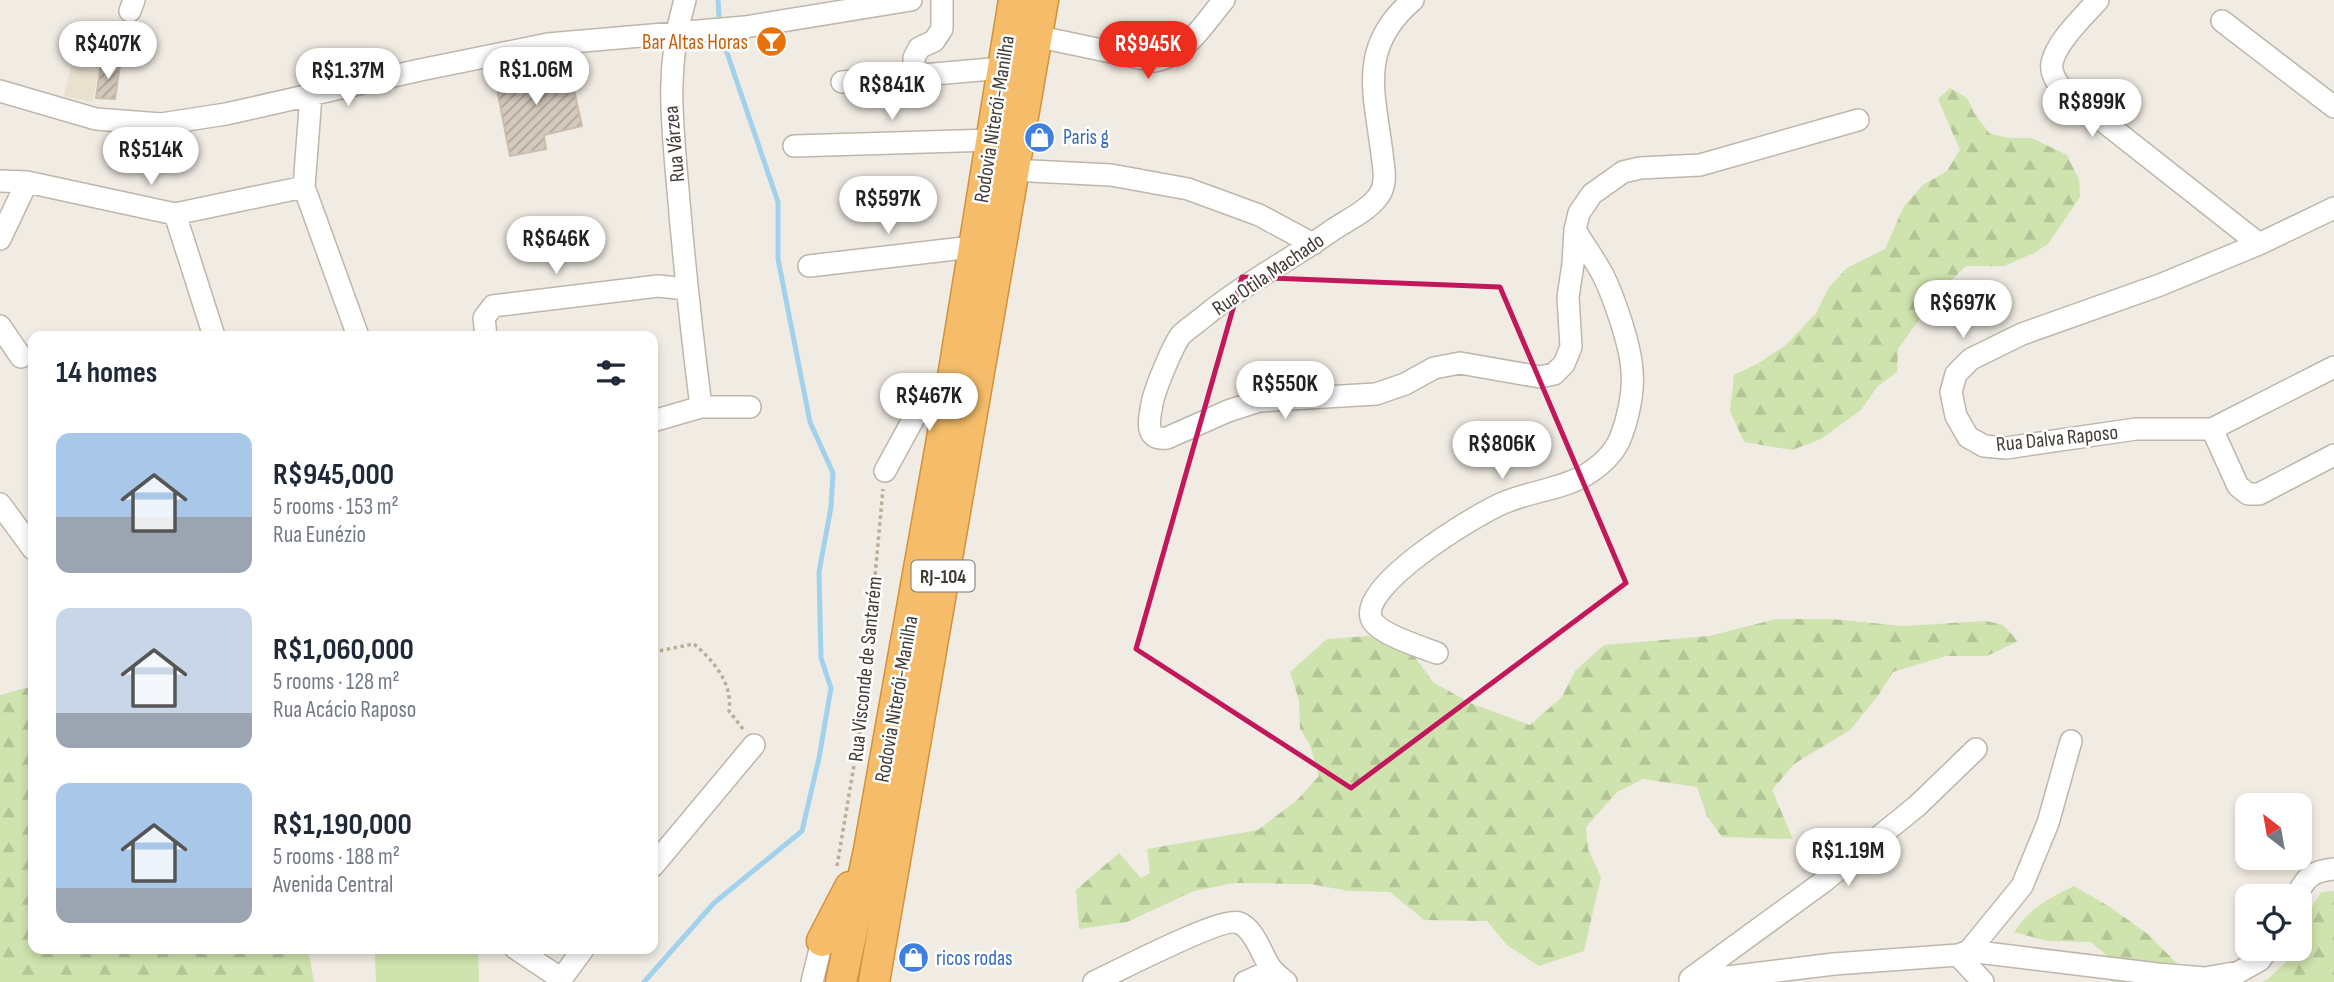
<!DOCTYPE html>
<html lang="en">
<head>
<meta charset="utf-8">
<style>
	:root { --surface:#fff; --page:#f2f2f3; --text:#1f2937; --muted:#747a83; --accent:#ed2e1e }
	body { margin:0; font-family:"Sofia Sans Condensed",sans-serif; background:var(--page); color:var(--text); height:100vh; display:flex; flex-direction:column; font-size:26px; white-space:nowrap }
	* { box-sizing:border-box; margin:0 }
	p { font-size:23px; color:var(--muted) }
	.icon { flex:none; width:38px; height:38px; fill:none; stroke:currentColor; stroke-width:2; stroke-linecap:round; stroke-linejoin:round }
	.map { position:relative; flex:1; overflow:hidden }
	.details { position:absolute; left:28px; top:331px; width:630px; height:623px; display:flex; flex-direction:column; background:var(--surface); border-radius:14px; box-shadow:0 4px 10px #0003 }
	.details>* { flex:none }
	.needle { width:46px; rotate:329deg }
	.controls { position:absolute; left:2235px; top:793px; display:grid; gap:14px }
	.controls a { display:grid; place-items:center; width:77px; height:77px; border-radius:14px; background:var(--surface); box-shadow:0 4px 10px #0003; font-size:35px }
	.price { position:absolute; translate:-50% -60px; padding:0 16px; border-radius:24px; background:#fff; color:#222; font-size:23px; line-height:46px; filter:drop-shadow(0 2px 4px #0008) }
	.price::after { content:''; position:absolute; left:50%; top:42px; width:21px; height:16px; margin-left:-10px; background:inherit; clip-path:polygon(0 0,100% 0,50% 100%) }
	.price.current { background:var(--accent); color:#fff }
	ul { padding:0; list-style:none }
	li { display:flex; align-items:center; gap:21px; height:175px; padding:0 28px }
	li span { display:grid; place-items:center; flex:none; width:196px; height:140px; border-radius:14px; color:#555 }
	li>.icon { margin-inline-start:auto }
	span .icon { width:84px; height:84px; fill:#fffc; stroke-width:1 }
	li b { font-size:30px }
	h2 { display:flex; justify-content:space-between; align-items:center; height:84px; padding:0 28px; font-size:30px }
	.map>svg:first-child { display:block }
</style>
</head>
<body>
<div class="map">
<svg width="2334" height="982" viewBox="0 0 2334 982">
	<defs>
		<pattern id="forest-firs" width="22" height="20" patternUnits="userSpaceOnUse" patternTransform="scale(1.75)"><rect width="22" height="20" fill="#cfe3ae"/><path d="M5 1l3.5 6h-7zM16 11l3.5 6h-7z" fill="#b3c496"/></pattern>
		<pattern id="building-hatch" width="6" height="6" patternUnits="userSpaceOnUse" patternTransform="scale(1.75)"><rect width="6" height="6" fill="#d4c9bd"/><path d="M-1 1l2-2M0 6l6-6M5 7l2-2" fill="none" stroke="#aea49a"/></pattern>
	</defs>
	<rect width="100%" height="100%" fill="#f1ece3"/>
	<path fill="#e9e0ce" d="M71,67l27,4 -5,31 -29,-6z"/>
	<path fill="url(#forest-firs)" d="M1950,88l17,10 7,15 16,21 19,4h23l35,17 12,25 1,17 -32,47 -14,9 -30,13h-38l-27,26 -41,57 -1,23 -20,15 -16,23 -40,29 -29,11 -48,-8 -14,-31 4,-36 23,-11 29,-19 30,-32 13,-26 18,-19 38,-19 19,-43 19,-21 24,-14 13,-21 -22,-51z
		M1776,619h55l72,7 83,-5 17,4 15,16 -31,15h-41l-53,16 -14,22 -29,36 -56,34 -22,26 21,49 -71,-2 -15,-21 -10,-29 -54,-8 -26,13 -31,35 2,22 13,28 -17,74 -45,15 -32,-21 -20,-24 -63,-1 -34,-28 -42,-1 -37,-7 -77,-1 -40,8 -67,31 -48,7 -3,-39 43,-37 22,25 9,-5 -3,-24 111,-19 40,-31 21,-23 -9,-31 -10,-16 -1,-29 -9,-28 37,-33 41,-3 33,11 13,9 19,26 37,21 60,22 32,-28 13,-26 29,-26 105,-9z
		M33,686v262l275,1 6,33h-314v-287z
		M2074,886l36,21 39,28 46,47h-84l-3,-25 -17,-15 -44,-1 -33,-9c17,-25 34,-33 60,-46z
		M2334,891v91h-73l6,-2 33,-32 7,-33 14,-23z"/>
	<path fill="#cfe3ae" d="M447,948l31,1 1,33h-103l-1,-30z"/>
	<g fill="none" stroke-linecap="round" stroke-linejoin="round">
		<path stroke="#a2d2eb" stroke-width="5" d="M718,0l1,16
			M644,982l70,-79 88,-72 17,-73 12,-70 -10,-30 -2,-86 12,-65 2,-34 -23,-51 -32,-163v-57l-54,-158"/>
	</g>
	<path fill="url(#building-hatch)" stroke="#ccbead" stroke-width="2" d="M101,63l19,2 -5,34 -19,-1z
		M530,67l2,8 37,-7 13,58 -38,9 2,14 -36,7 -16,-82z"/>
	<g fill="none" stroke-linecap="round" stroke-linejoin="round">
		<defs>
			<path id="minor" d="M685,0c-20,67 -13,121 -7,190 6,73 14,145 23,217
				M1413,0c-58,49 -37,97 -30,162 2,12 3,26 -6,36 -10,13 -29,22 -43,31 -42,30 -88,53 -128,86 -8,7 -18,13 -25,20 -8,10 -27,56 -29,69 -3,15 -8,37 15,34l61,-27 31,-10 117,-7 29,-10 29,-16 26,-5 80,14 14,-3 10,-10 7,-17 -3,-50 5,-33 2,-34 4,-17 13,-19 31,-22 17,-4 60,-3 158,-45
				M2098,0c-14,16 -42,42 -46,63 -2,9 4,18 9,25l198,156
				M130,11l4,-11
				M2222,21l112,86
				M1035,36l119,25c31,-4 51,-39 70,-61
				M914,76v-18l5,-10 15,-7 8,-12v-29
				M842,82l161,-14
				M0,91l96,28 65,5 65,-10 194,-44 128,-26 197,-17 166,-27
				M311,95l-7,92 54,149
				M794,146l198,-6
				M1013,170l98,5 77,14 71,26 54,29
				M0,181l27,1 148,32 129,-27
				M2334,208l-75,36 -99,41 -138,49 -51,25 -15,15 -5,18 5,24 12,21 16,9 22,2 130,-19h76l122,-62
				M175,214l39,122
				M0,239l27,-57
				M809,266l163,-19
				M0,326l21,31
				M486,336l-2,-18 9,-12 165,-20 28,3
				M653,421l48,-14h49
				M2212,429l26,57 10,8h11l75,-39
				M885,471l41,-75 27,-19
				M0,504l33,45
				M1437,653c-16,-6 -58,-19 -65,-33 -17,-33 105,-106 131,-117 25,-11 58,-14 81,-27 15,-9 29,-21 36,-37 8,-20 14,-47 12,-68 -1,-24 -18,-74 -29,-96 -8,-15 -19,-30 -28,-45
				M653,866l101,-121
				M2297,896c8,-19 16,-25 37,-27
				M515,948l45,30
				M1969,951l188,23 48,4 34,-6 21,-12 8,-12
				M1958,955l25,27
				M1695,976l33,1 106,-13 124,-9 11,-4 53,-65 26,-63 23,-82
				M1690,979l133,-97 94,-76 59,-57
				M559,982l25,-34
				M812,982l10,-41
				M1094,982c22,-10 128,-66 145,-59 15,5 23,32 31,44 4,6 10,10 16,15
				M1245,982l27,-12"/>
			<path id="highway" d="M822,941l28,-54
				M841,982l28,-132 84,-473 61,-377
				M874,982l169,-982"/>
		</defs>
		<use href="#minor" stroke="#beb6aa" stroke-width="24"/>
		<use href="#highway" stroke="#d3913b" stroke-width="33"/>
		<path stroke="#bcad99" stroke-width="3.5" stroke-dasharray="3.5 3.5" stroke-linecap="butt" d="M653,652l41,-8c20,17 39,40 35,67l14,18
			M837,866l25,-148 21,-229"/>
		<use href="#minor" stroke="#fff" stroke-width="21"/>
		<use href="#highway" stroke="#f5bd6a" stroke-width="30"/>
	</g>
	<path fill="none" stroke="#c2185b" stroke-width="5" stroke-linejoin="round" d="M1242,277l258,10 126,296 -275,205 -215,-139z"/>
	<defs>
		<symbol id="bar-disc" viewBox="-11 -11 22 22"><circle r="9.5" fill="#e8710a" stroke="#fff"/><path d="M-6-5H6L.8 .8V4.5H3.5V6h-7V4.5H-.8V.8Z" fill="#fff"/></symbol>
		<symbol id="shop-disc" viewBox="-11 -11 22 22"><circle r="9.5" fill="#3f7fe0" stroke="#fff"/><path d="M-5-2.5h2.3a2.7 3.5 0 0 1 5.4 0H5L5.5 6h-11ZM-1.5-2.5h3a1.5 2.3 0 0 0-3 0Z" fill="#fff"/></symbol>
	</defs>
	<g fill-rule="evenodd">
		<use href="#bar-disc" x="754" y="24" width="35" height="35"/>
		<use href="#shop-disc" x="1022" y="120" width="35" height="35"/>
		<use href="#shop-disc" x="896" y="940" width="35" height="35"/>
	</g>
	<g text-anchor="middle" stroke-width="5" stroke-linejoin="round" paint-order="stroke">
		<rect fill="#fff" stroke="#7b7671" stroke-width="2" x="911.5" y="560.5" width="63" height="31" rx="5"/>
		<g font-size="19" font-weight="bold" fill="#423c34">
			<text x="943" y="583">RJ-104</text>
		</g>
		<g font-size="21" fill="#c56008" stroke="#fff" text-anchor="end">
			<text x="748" y="49">Bar Altas Horas</text>
		</g>
		<g font-size="21" fill="#423c34" stroke="#fff">
			<text transform="translate(994 119) rotate(-81)" y="7">Rodovia Niterói-Manilha</text>
			<text transform="translate(674 144) rotate(-95)" y="7">Rua Várzea</text>
			<text transform="translate(1268 274) rotate(-34)" y="7">Rua Otila Machado</text>
			<text transform="translate(2057 438) rotate(-6)" y="7">Rua Dalva Raposo</text>
			<text transform="translate(865 669) rotate(-84)" y="7">Rua Visconde de Santarém</text>
			<text transform="translate(896 699) rotate(-80)" y="7">Rodovia Niterói-Manilha</text>
		</g>
		<g font-size="21" fill="#366cbe" stroke="#fff" text-anchor="start">
			<text x="1063" y="144">Paris g</text>
			<text x="936" y="965">ricos rodas</text>
		</g>
	</g>
</svg>
<div class="controls">
<a><svg class="needle" viewBox="-14 -14 28 28"><path d="M0-13l5 13h-10z" fill="#e53935"/><path d="M0 13l5-13h-10z" fill="#747a83"/></svg></a>
<a><svg class="icon" aria-label="locate" viewBox="0 0 24 24"><circle cx="12" cy="12" r="6"/><path d="M12 2v4M12 18v4M2 12h4M18 12h4"/></svg></a>
</div>
<b class="price" style="left:108px;top:81px">R$407K</b>
<b class="price current" style="left:1148px;top:81px">R$945K</b>
<b class="price" style="left:536px;top:107px">R$1.06M</b>
<b class="price" style="left:348px;top:108px">R$1.37M</b>
<b class="price" style="left:892px;top:122px">R$841K</b>
<b class="price" style="left:2092px;top:139px">R$899K</b>
<b class="price" style="left:151px;top:187px">R$514K</b>
<b class="price" style="left:888px;top:236px">R$597K</b>
<b class="price" style="left:556px;top:276px">R$646K</b>
<b class="price" style="left:1963px;top:340px">R$697K</b>
<b class="price" style="left:1285px;top:421px">R$550K</b>
<b class="price" style="left:929px;top:433px">R$467K</b>
<b class="price" style="left:1502px;top:481px">R$806K</b>
<b class="price" style="left:1848px;top:888px">R$1.19M</b>
<section class="details">
<h2>14 homes<svg class="icon" aria-label="filters" viewBox="0 0 24 24"><path d="M4 7h16M4 17h16"/><circle cx="9" cy="7" r="2"/><circle cx="15" cy="17" r="2"/></svg></h2>
<ul>
<li><span style="background:linear-gradient(#a9c7e8 60%,#9aa5b1 0)"><svg class="icon" aria-label="home" viewBox="0 0 24 24"><path d="M3 11l9-7 9 7M6 9v11h12V9"/></svg></span><div><b>R$945,000</b><p>5 rooms · 153 m²</p><p>Rua Eunézio</p></div></li>
<li><span style="background:linear-gradient(#c9d6e8 75%,#9aa5b1 0)"><svg class="icon" aria-label="home" viewBox="0 0 24 24"><path d="M3 11l9-7 9 7M6 9v11h12V9"/></svg></span><div><b>R$1,060,000</b><p>5 rooms · 128 m²</p><p>Rua Acácio Raposo</p></div></li>
<li><span style="background:linear-gradient(#a9c7e8 75%,#9aa5b1 0)"><svg class="icon" aria-label="home" viewBox="0 0 24 24"><path d="M3 11l9-7 9 7M6 9v11h12V9"/></svg></span><div><b>R$1,190,000</b><p>5 rooms · 188 m²</p><p>Avenida Central</p></div></li>
</ul>
</section>
</div>
</body>
</html>
